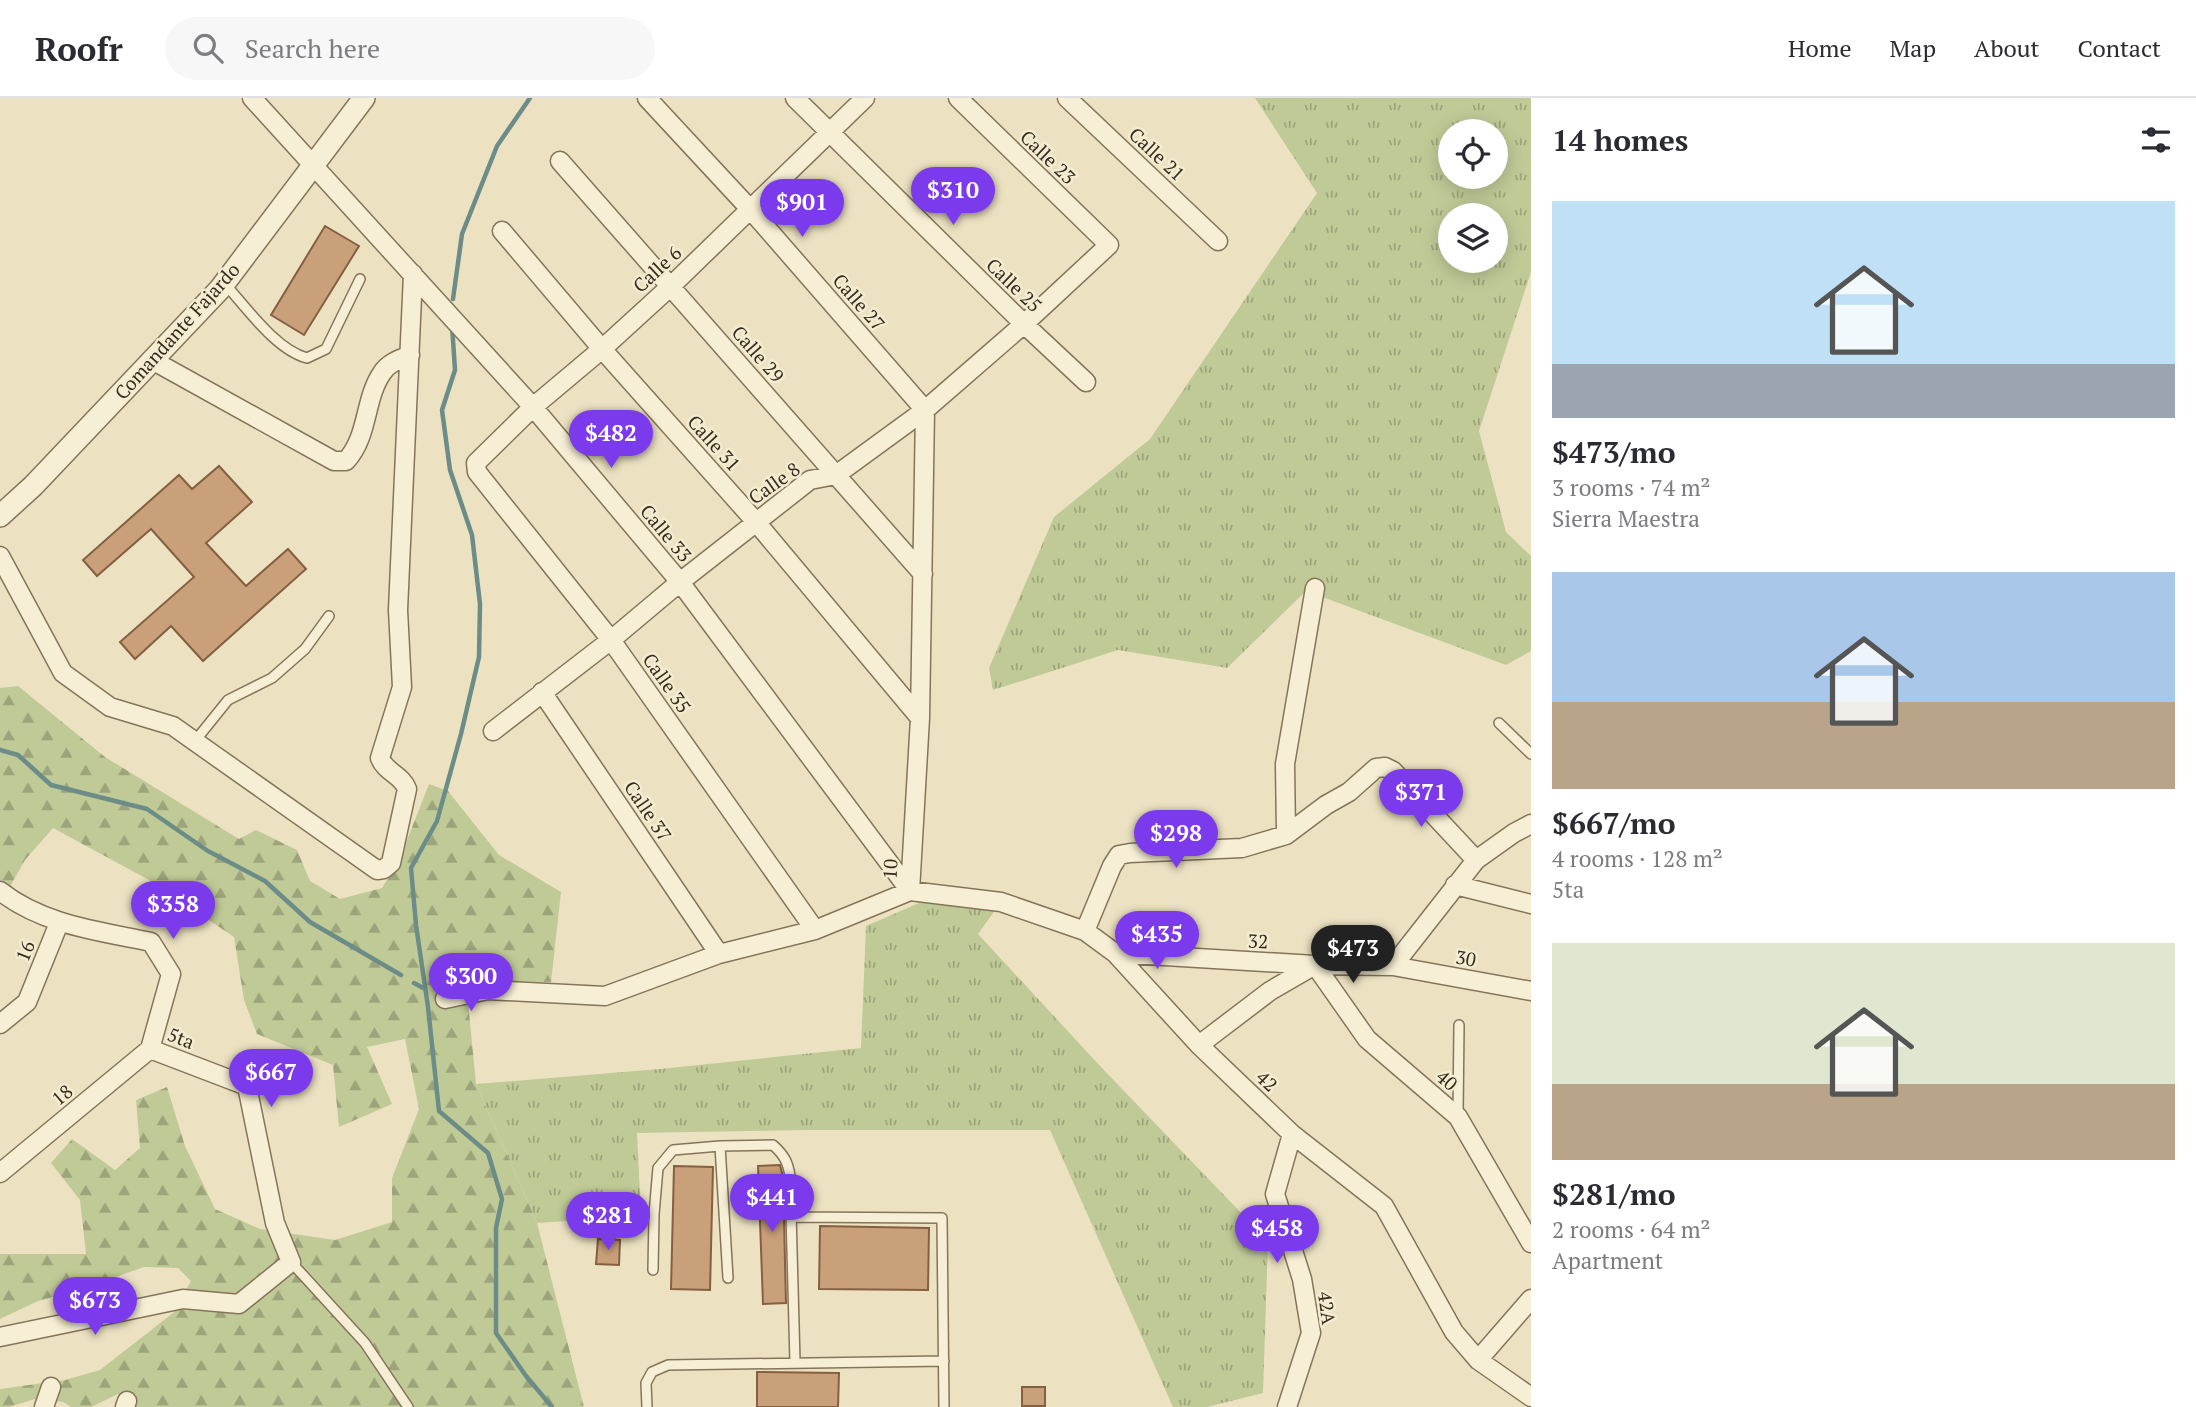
<!DOCTYPE html>
<html lang="en">
<head>
<meta charset="utf-8">
<style>
	:root { --surface:#fff; --page:#f7f7f7; --text:#2b2b33; --muted:#7c7c81; --line:#e1e1e2; --accent:#7c3aed }
	body { margin:0; font-family:"PT Serif",serif; background:var(--page); color:var(--text); height:100vh; display:flex; flex-direction:column; font-size:26px; white-space:nowrap }
	* { box-sizing:border-box; margin:0 }
	p { font-size:23px; color:var(--muted) }
	.icon { flex:none; width:38px; height:38px; fill:none; stroke:currentColor; stroke-width:2; stroke-linecap:round; stroke-linejoin:round }
	.map { position:relative; flex:1; overflow:hidden }
	.panel { display:flex; flex-direction:column; background:var(--surface); width:665px }
	.panel>* { flex:none }
	.fabs { position:absolute; left:1438px; top:21px; display:grid; gap:14px }
	.fabs a { display:grid; place-items:center; width:70px; height:70px; border-radius:50%; background:var(--surface); box-shadow:0 4px 18px #0003; font-size:35px }
	.price { position:absolute; translate:-50% -60px; padding:0 16px; border-radius:24px; background:var(--accent); color:#fff; font-size:23px; line-height:46px; filter:drop-shadow(0 2px 4px #0008) }
	.price::after { content:''; position:absolute; left:50%; top:42px; width:21px; height:16px; margin-left:-10px; background:inherit; clip-path:polygon(0 0,100% 0,50% 100%) }
	.price.selected { background:#222; color:#fff }
	ul { padding:0; list-style:none }
	li { display:grid; align-content:center; gap:14px; height:371px; padding:0 21px }
	li span { display:grid; place-items:center; height:217px; border-radius:0px; color:#555 }
	li>.icon { margin-inline-start:auto }
	span .icon { width:126px; height:126px; fill:#fffc; stroke-width:1 }
	li b { font-size:30px }
	h2 { display:flex; justify-content:space-between; align-items:center; height:84px; padding:0 21px; font-size:30px }
	header { display:flex; align-items:center; gap:42px; box-sizing:border-box; height:98px; padding:0 35px; background:var(--surface); border-bottom:2px solid var(--line) }
	header strong { font-size:33px }
	nav { display:flex; gap:38px; margin-inline-start:auto; font-size:24px }
	.search { width:490px; height:63px; background:var(--page); display:flex; align-items:center; gap:18px; box-sizing:border-box; padding:0 24px; border-radius:38px; color:var(--muted); font-size:26px }
	main { display:flex; flex:1; min-height:0 }
	.map>svg:first-child { display:block }
</style>
</head>
<body>
<header>
<strong>Roofr</strong>
<div class="search"><svg class="icon" aria-label="search" viewBox="0 0 24 24"><circle cx="10" cy="10" r="6"/><path d="M15 15l6 6"/></svg>Search here</div>
<nav><a>Home</a><a>Map</a><a>About</a><a>Contact</a></nav>
</header>
<main>
<div class="map">
<svg width="1531" height="1309" viewBox="0 0 1531 1309">
	<defs>
		<pattern id="grass-tufts" width="24" height="20" patternUnits="userSpaceOnUse" patternTransform="scale(1.75)"><rect width="24" height="20" fill="#c0ca97"/><path d="M3 7l-1-3M5 7V3M7 7l1-3M15 17l-1-3M17 17v-4M19 17l1-3" fill="none" stroke="#9da47b"/></pattern>
		<pattern id="forest-firs" width="22" height="20" patternUnits="userSpaceOnUse" patternTransform="scale(1.75)"><rect width="22" height="20" fill="#c0ca97"/><path d="M5 1l3.5 6h-7zM16 11l3.5 6h-7z" fill="#9da47b"/></pattern>
	</defs>
	<rect width="100%" height="100%" fill="#ece2c2"/>
	<path fill="url(#grass-tufts)" fill-rule="evenodd" d="M1255,0h276v174l-52,159 27,101 25,24v95l-25,14 -200,-74 -79,77 -109,-18 -125,40 -4,-22 65,-151 96,-78 167,-246zM1451,33h45v46h-45zM1451,117h45v46h-45z
		M958,788l43,16 -23,32 123,133 167,174 -5,152 -56,14h-34l-123,-277h-240l-173,3 4,83 -104,7 -61,-139 184,-15 201,-21 5,-122z"/>
	<path fill="url(#forest-firs)" d="M18,588l87,71 134,82 17,-9 41,20 13,31 30,18 42,-11 18,-30 29,-74 19,7 51,64 62,37 -10,90 -85,-1 10,103 61,139 47,184h-448l-4,-13h-14l-27,13h-20l-8,-5 -28,-3 -26,8h-9v-18l65,-9 35,-10 73,-57 18,-32 -13,-13 -34,-1 -56,20 -50,14 -38,18v-65h86l-6,-54 -29,-37 21,-24 43,31 25,-22 -4,-48 31,-13 18,59 30,63 45,20 75,11 57,-18v-44l27,-69 -14,-70 -38,8 25,57 -53,23 -6,-62 -76,-31 -13,-34 -10,-63 -85,-57 -96,-52 -28,32 -18,32 -7,-7v-197z"/>
	<g fill="none" stroke-linecap="round" stroke-linejoin="round">
		<path stroke="#6c8d87" stroke-width="4.5" d="M453,201l9,-65 35,-88 33,-48
			M452,227l3,45 -13,40 8,60 22,65 8,69 -1,53 -18,77 -24,87 -26,47 5,57 12,82 11,104 49,42 14,46 -6,29v105l30,43 26,31
			M0,652l18,5 33,30 96,24 61,42 57,30 45,41 91,53
			M414,885l11,6"/>
	</g>
	<path fill="#c9a079" stroke="#846041" stroke-width="2" d="M325,128l34,20 -55,89 -33,-20z
		M219,368l33,36 -46,41 40,43 42,-37 18,20 -103,92 -32,-35 -36,33 -15,-17 74,-65 -43,-48 -54,47 -14,-16 96,-85 13,14z
		M780,1067l3,12 3,126 -23,1 -5,-138z
		M674,1068l39,1 -3,123 -39,-1z
		M820,1128l109,2 -1,62 -109,-1z
		M598,1141l22,1 -1,25 -23,-1z
		M757,1274l82,1 -1,34h-81z
		M1022,1289h23v19h-23z"/>
	<g fill="none" stroke-linecap="round" stroke-linejoin="round">
		<defs>
			<path id="service" d="M225,186c21,23 51,66 82,74l19,-9 34,-70
				M1499,625l32,31
				M195,643l33,-41 44,-22 33,-29 24,-33
				M1458,1018l1,-91
				M720,1048l8,132
				M791,1119l151,1 2,189
				M291,1164l74,81 43,64
				M653,1172l1,-56 4,-46 15,-18 47,-4 53,-1c11,10 15,17 17,31l5,186
				M647,1309l-1,-24 6,-11 16,-7 276,-4"/>
			<path id="minor" d="M252,0l281,309 147,175 230,309
				M647,0l103,111 175,201 -5,308 -10,173
				M795,0l229,226 62,58
				M1067,0l151,143
				M560,63l363,413
				M502,133l100,118 154,173 164,196
				M152,262l182,101h12c23,-25 18,-62 36,-88 6,-10 18,-14 28,-18
				M0,458l63,117 47,34 63,19 204,144 7,-1 7,-6 16,-74c-5,-14 -22,-17 -27,-31l22,-71 -4,-77 15,-336
				M542,594l177,262
				M493,633l118,-91 69,-58 130,-102 26,-5 89,-65 99,-86 85,-79 -151,-147
				M1286,737l-1,-71 30,-176
				M1455,787l76,19
				M0,793c43,34 99,40 151,51l20,32 -21,75
				M815,832l-204,-290 -134,-168 -1,-9 57,-56 69,-58 69,-63 194,-188
				M1085,833l27,-65 7,-11 11,-2 112,-5 44,-13 40,-30 23,-13 27,-24 9,-1 8,4 83,89
				M1115,855l200,12 78,1 138,25
				M1315,867l52,74 91,78 73,126
				M1393,868l83,-106 38,-27 17,-9
				M445,901l43,-9 117,6 114,-42 96,-24 95,-39 91,11 84,29 30,22 84,92 93,89 92,72 70,126 24,28 53,37
				M0,926l27,-22 32,-79
				M1199,947l71,-54 45,-26
				M0,1075l150,-124
				M0,1239l183,-38 56,5 52,-42 -16,-39 -28,-137 -97,-37
				M1478,1262l53,-61
				M44,1309l7,-20
				M125,1309l2,-6
				M1287,1309l24,-74 -9,-54 -27,-85 17,-60"/>
			<path id="tertiary" d="M0,418l33,-30 187,-197 144,-191"/>
		</defs>
		<use href="#service" stroke="#85745a" stroke-width="12"/>
		<use href="#minor" stroke="#85745a" stroke-width="21"/>
		<use href="#tertiary" stroke="#85745a" stroke-width="24"/>
		<use href="#service" stroke="#f7efd5" stroke-width="9"/>
		<use href="#minor" stroke="#f7efd5" stroke-width="18"/>
		<use href="#tertiary" stroke="#f7efd5" stroke-width="21"/>
	</g>
	<g text-anchor="middle" stroke-width="5" stroke-linejoin="round" paint-order="stroke">
		<g font-size="19" fill="#362b1e" stroke="#f4ecd1">
			<text transform="translate(1157 56) rotate(43)" y="7">Calle 21</text>
			<text transform="translate(1048 59) rotate(44)" y="7">Calle 23</text>
			<text transform="translate(657 171) rotate(-43)" y="7">Calle 6</text>
			<text transform="translate(1014 187) rotate(44)" y="7">Calle 25</text>
			<text transform="translate(859 204) rotate(49)" y="7">Calle 27</text>
			<text transform="translate(177 233) rotate(-48)" y="7">Comandante Fajardo</text>
			<text transform="translate(758 256) rotate(49)" y="7">Calle 29</text>
			<text transform="translate(714 345) rotate(48)" y="7">Calle 31</text>
			<text transform="translate(774 385) rotate(-35)" y="7">Calle 8</text>
			<text transform="translate(666 435) rotate(50)" y="7">Calle 33</text>
			<text transform="translate(667 585) rotate(55)" y="7">Calle 35</text>
			<text transform="translate(648 713) rotate(56)" y="7">Calle 37</text>
			<text transform="translate(890 771) rotate(-87)" y="7">10</text>
			<text transform="translate(1258 843) rotate(3)" y="7">32</text>
			<text transform="translate(25 853) rotate(-68)" y="7">16</text>
			<text transform="translate(1466 860) rotate(10)" y="7">30</text>
			<text transform="translate(181 940) rotate(21)" y="7">5ta</text>
			<text transform="translate(1447 982) rotate(41)" y="7">40</text>
			<text transform="translate(1267 983) rotate(44)" y="7">42</text>
			<text transform="translate(62 997) rotate(-40)" y="7">18</text>
			<text transform="translate(1327 1210) rotate(82)" y="7">42A</text>
		</g>
	</g>
</svg>
<div class="fabs">
<a><svg class="icon" aria-label="locate" viewBox="0 0 24 24"><circle cx="12" cy="12" r="6"/><path d="M12 2v4M12 18v4M2 12h4M18 12h4"/></svg></a>
<a><svg class="icon" aria-label="layers" viewBox="0 0 24 24"><path d="M12 4l9 5-9 5-9-5zM3 14l9 5 9-5"/></svg></a>
</div>
<b class="price" style="left:953px;top:129px">$310</b>
<b class="price" style="left:802px;top:141px">$901</b>
<b class="price" style="left:611px;top:372px">$482</b>
<b class="price" style="left:1421px;top:731px">$371</b>
<b class="price" style="left:1176px;top:772px">$298</b>
<b class="price" style="left:173px;top:843px">$358</b>
<b class="price" style="left:1157px;top:873px">$435</b>
<b class="price selected" style="left:1353px;top:887px">$473</b>
<b class="price" style="left:471px;top:915px">$300</b>
<b class="price" style="left:271px;top:1011px">$667</b>
<b class="price" style="left:772px;top:1136px">$441</b>
<b class="price" style="left:608px;top:1154px">$281</b>
<b class="price" style="left:1277px;top:1167px">$458</b>
<b class="price" style="left:95px;top:1239px">$673</b>
</div>
<section class="panel">
<h2>14 homes<svg class="icon" aria-label="filters" viewBox="0 0 24 24"><path d="M4 7h16M4 17h16"/><circle cx="9" cy="7" r="2"/><circle cx="15" cy="17" r="2"/></svg></h2>
<ul>
<li><span style="background:linear-gradient(#bfe0f5 75%,#9aa5b1 0)"><svg class="icon" aria-label="home" viewBox="0 0 24 24"><path d="M3 11l9-7 9 7M6 9v11h12V9"/></svg></span><div><b>$473/mo</b><p>3 rooms · 74 m²</p><p>Sierra Maestra</p></div></li>
<li><span style="background:linear-gradient(#a9c7e8 60%,#b9a48a 0)"><svg class="icon" aria-label="home" viewBox="0 0 24 24"><path d="M3 11l9-7 9 7M6 9v11h12V9"/></svg></span><div><b>$667/mo</b><p>4 rooms · 128 m²</p><p>5ta</p></div></li>
<li><span style="background:linear-gradient(#dfe7d0 65%,#b9a48a 0)"><svg class="icon" aria-label="home" viewBox="0 0 24 24"><path d="M3 11l9-7 9 7M6 9v11h12V9"/></svg></span><div><b>$281/mo</b><p>2 rooms · 64 m²</p><p>Apartment</p></div></li>
</ul>
</section>
</main>
</body>
</html>
